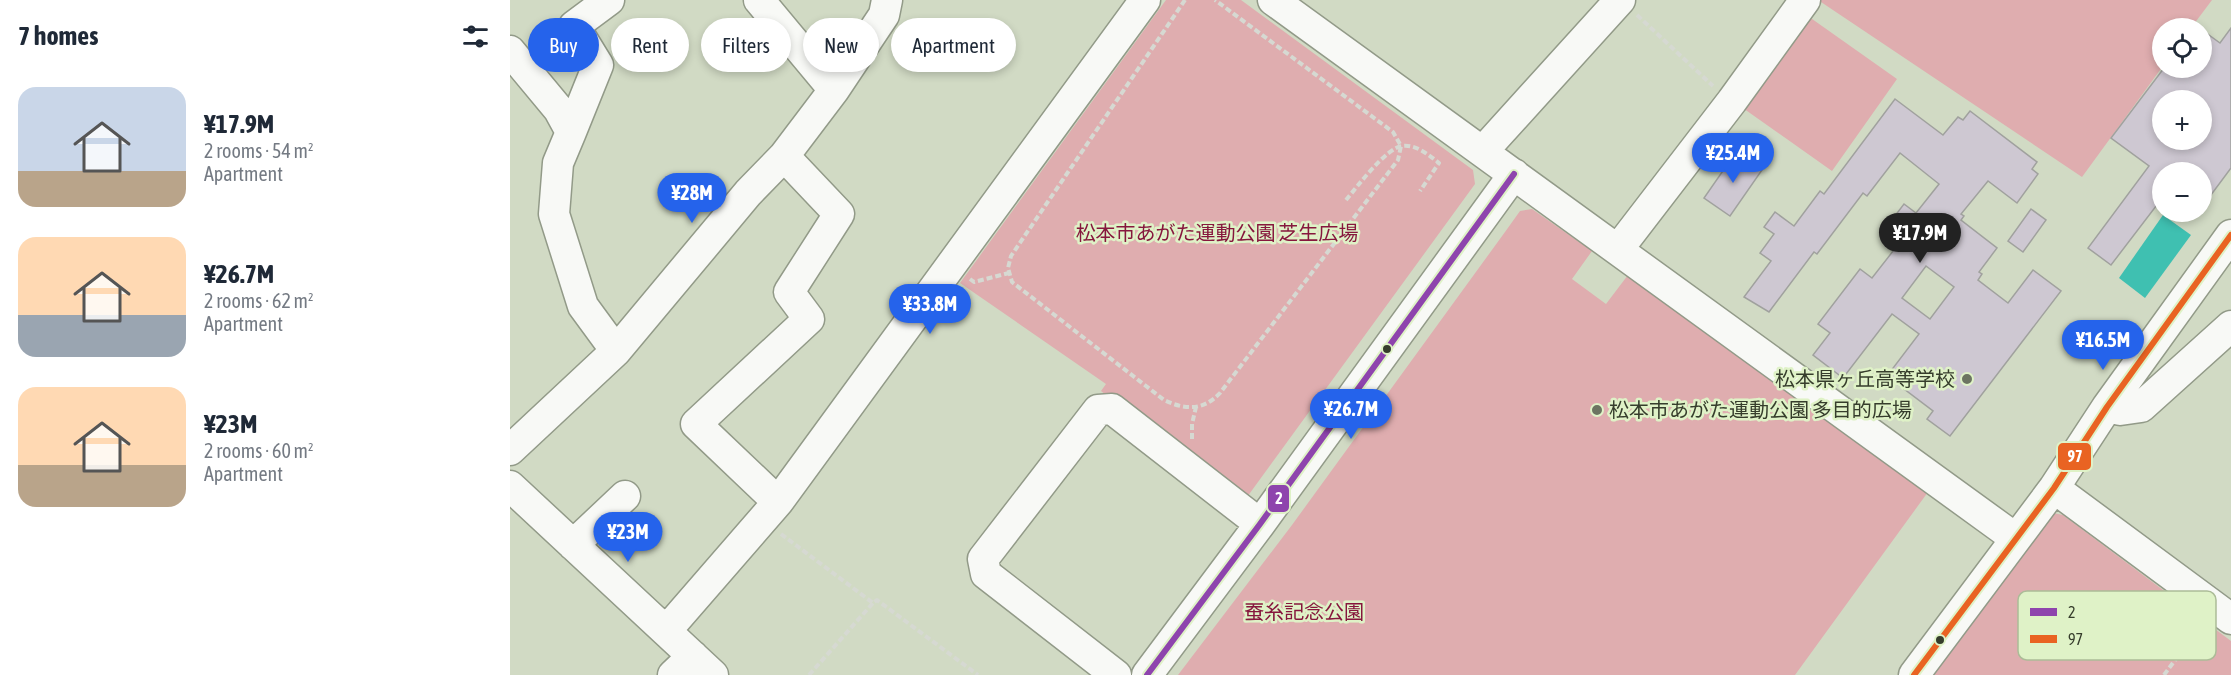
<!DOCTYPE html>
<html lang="en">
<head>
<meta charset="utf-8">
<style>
	:root { --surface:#fff; --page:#f2f2f3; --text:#1f2937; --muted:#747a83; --accent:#2563eb }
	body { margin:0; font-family:"Asap Condensed","Noto Sans JP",sans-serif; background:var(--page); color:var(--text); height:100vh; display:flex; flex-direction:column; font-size:22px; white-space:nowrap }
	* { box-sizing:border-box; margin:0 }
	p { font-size:20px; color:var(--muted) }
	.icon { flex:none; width:33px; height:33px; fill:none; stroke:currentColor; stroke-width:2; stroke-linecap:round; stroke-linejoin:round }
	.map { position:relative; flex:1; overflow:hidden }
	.panel { display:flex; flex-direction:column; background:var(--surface); width:510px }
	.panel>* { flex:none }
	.banner { position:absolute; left:18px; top:18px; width:570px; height:54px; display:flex; gap:12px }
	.controls { position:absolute; left:1642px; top:18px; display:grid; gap:12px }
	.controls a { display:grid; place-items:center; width:60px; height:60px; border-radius:50%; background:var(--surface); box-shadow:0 3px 9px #0003; font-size:30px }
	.price { position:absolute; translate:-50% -51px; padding:0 14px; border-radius:21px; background:var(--accent); color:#fff; font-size:20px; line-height:39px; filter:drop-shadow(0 2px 3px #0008) }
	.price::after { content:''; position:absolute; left:50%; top:36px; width:18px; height:14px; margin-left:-9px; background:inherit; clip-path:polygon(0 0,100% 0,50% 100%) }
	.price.on { background:#222; color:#fff }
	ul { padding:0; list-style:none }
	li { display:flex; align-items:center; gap:18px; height:150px; padding:0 18px }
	li span { display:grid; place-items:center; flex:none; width:168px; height:120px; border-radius:18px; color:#555 }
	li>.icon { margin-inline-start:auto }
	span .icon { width:72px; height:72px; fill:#fffc; stroke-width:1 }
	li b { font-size:26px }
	h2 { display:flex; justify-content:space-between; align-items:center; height:72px; padding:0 18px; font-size:26px }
	.chip { padding:0 21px; border-radius:27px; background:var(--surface); box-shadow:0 3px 9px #0003; font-size:21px; line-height:54px }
	.chip.on { background:var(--accent); color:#fff }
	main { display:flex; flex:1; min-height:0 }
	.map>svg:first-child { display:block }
</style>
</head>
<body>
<main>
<section class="panel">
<h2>7 homes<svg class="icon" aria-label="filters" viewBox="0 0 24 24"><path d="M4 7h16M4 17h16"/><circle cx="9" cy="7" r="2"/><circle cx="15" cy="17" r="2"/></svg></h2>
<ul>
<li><span style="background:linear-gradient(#c9d6e8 70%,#b9a48a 0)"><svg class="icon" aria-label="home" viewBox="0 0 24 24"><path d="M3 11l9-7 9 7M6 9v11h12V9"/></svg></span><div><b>¥17.9M</b><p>2 rooms · 54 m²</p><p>Apartment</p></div></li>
<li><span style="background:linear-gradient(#ffd9b3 65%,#9aa5b1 0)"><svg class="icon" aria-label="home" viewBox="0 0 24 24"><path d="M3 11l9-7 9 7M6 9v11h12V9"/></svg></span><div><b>¥26.7M</b><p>2 rooms · 62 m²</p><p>Apartment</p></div></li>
<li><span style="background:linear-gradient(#ffd9b3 65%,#b9a48a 0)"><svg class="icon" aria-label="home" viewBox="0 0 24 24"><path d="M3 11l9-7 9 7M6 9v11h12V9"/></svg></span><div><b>¥23M</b><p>2 rooms · 60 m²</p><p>Apartment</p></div></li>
</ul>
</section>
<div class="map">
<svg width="1721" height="675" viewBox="0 0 1721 675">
	<rect width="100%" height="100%" fill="#d1dac4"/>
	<path fill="#dfadaf" d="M656,0h75l232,170 2,14 -233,320 -141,-113 5,-7 -146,-101z
		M1308,0h394l-21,28h-28v38l-81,111z
		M1295,14l92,65 -65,92 -92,-65z
		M1022,209l60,42 -20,28 34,25 22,-29 300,217 -133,183h-617l114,-150 213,-293 15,-21z
		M1543,513l10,2 168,126v34h-297z"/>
	<path fill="#3fc0b1" d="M1653,215l28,20 -46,63 -26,-20z"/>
	<path fill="#cec8d2" stroke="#a0a19e" stroke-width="1.5" fill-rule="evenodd" d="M1721,28v140l-29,39v-35h-39v25l-52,68 -23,-17 61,-82 -38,-28 53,-70h38v-38l18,13zM1653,100h39v40h-39z
		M1385,99l48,36 15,-18 5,3 7,-9 67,51 -5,7 6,5 -21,29 -29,-22 -27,33 3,2 -3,4 36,28 -18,24 3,2 -4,6 30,23 25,-33 28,21 -111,145 -23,-17 6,-8 -46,-35 32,-42 -27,-20 -49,64 -30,-23 17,-22 -12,-9 42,-55 12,9 25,-32 -16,-12 23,-30 12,9 23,-29 -39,-31 -33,43 -4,-3 -46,61 -3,-2 -45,60 -25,-15 27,-36 -11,-8 14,-19 -10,-7 11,-15 19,14 26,-35 4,3zM1416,266l28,21 -24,32 -28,-21z
		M1226,152l26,18 -32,46 -26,-18z
		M1521,209l15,11 -23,32 -15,-11z"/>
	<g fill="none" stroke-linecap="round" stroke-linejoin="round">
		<defs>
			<path id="minor" d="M249,0l75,90
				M763,0l742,538
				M0,51l49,59 12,22 -13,31 -4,51 29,92 33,45
				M61,132l27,-67 -24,-39 35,-26
				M974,150l136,-150
				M1109,248l113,-147 73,-101
				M1597,407l13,3 21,-3 90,-81
				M0,450l106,-99 132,-158 36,-37 50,-66 50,-75 3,-15
				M0,486l203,189
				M1544,488l177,131
				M268,502l-82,-78 113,-105 -20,-27 50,-78 -55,-58
				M63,545l52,-49
				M156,631l112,-129 367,-502
				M163,675l20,-19
				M606,675l-130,-101 -3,-15 115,-149 14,-1 148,115
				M637,675l113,-151 254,-350
				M1404,675l140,-187 53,-81 124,-172"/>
		</defs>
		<use href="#minor" stroke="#929a88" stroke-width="33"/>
		<path stroke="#d6d9d2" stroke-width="4" stroke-dasharray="6 3" stroke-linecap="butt" d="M675,0l-174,256 -3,12 4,14 152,118c21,10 39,11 56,-7l178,-233 3,-14 -8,-14 -178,-132
			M1127,15l76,71
			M836,200c11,-13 40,-52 56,-54 14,-2 27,9 37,17l-19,28
			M460,279l4,3 35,-9
			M682,439v-15l4,-17
			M271,534l92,69 4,-3 101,75
			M299,675l64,-72
			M1654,675l37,-50"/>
		<use href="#minor" stroke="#f8f9f6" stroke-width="30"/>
		<defs>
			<path id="bus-1" d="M637,675l113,-151 254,-350"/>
			<path id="bus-2" d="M1404,675l140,-187 53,-81 124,-172"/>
		</defs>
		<use href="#bus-1" stroke="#dff2c7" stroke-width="10"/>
		<use href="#bus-2" stroke="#dff2c7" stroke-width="10"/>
		<use href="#bus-1" stroke="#8e44ad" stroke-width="6"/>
		<use href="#bus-2" stroke="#e96322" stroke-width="6"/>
	</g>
	<g fill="#363d2c" stroke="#dff2c7" stroke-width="2">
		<circle cx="877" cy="349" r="5"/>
		<circle cx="1430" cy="640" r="5"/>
	</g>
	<g fill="#6c7461" stroke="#dff2c7" stroke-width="2">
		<circle cx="1457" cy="379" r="6"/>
		<circle cx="1087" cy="410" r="6"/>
	</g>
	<g text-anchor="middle" stroke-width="5" stroke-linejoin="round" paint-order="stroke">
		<g font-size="20" fill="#86173d" stroke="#dff2c7">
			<text x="707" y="240">松本市あがた運動公園 芝生広場</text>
			<text x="794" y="619">蚕糸記念公園</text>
		</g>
		<g font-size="20" fill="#363d2c" stroke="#dff2c7" text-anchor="end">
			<text x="1445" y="386">松本県ヶ丘高等学校</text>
			<text x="1099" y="417" text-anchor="start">松本市あがた運動公園 多目的広場</text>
		</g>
	</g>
	<rect x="1508" y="591" width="198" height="69" rx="9" fill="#dff2c7" stroke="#acbc98" stroke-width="1.5"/>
	<rect x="1520" y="608" width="27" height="8" fill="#8e44ad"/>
	<rect x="1520" y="635" width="27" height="8" fill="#e96322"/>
	<g font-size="16" fill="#363d2c">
		<text x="1558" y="618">2</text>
		<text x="1558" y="645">97</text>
	</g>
	<g stroke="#dff2c7" stroke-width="2">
		<rect x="1547" y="442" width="35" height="29" rx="6" fill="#e96322"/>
		<rect x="757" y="484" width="23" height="29" rx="6" fill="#8e44ad"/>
	</g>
	<g font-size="16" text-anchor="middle" font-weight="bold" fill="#fff">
		<text x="1565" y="462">97</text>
		<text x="769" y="504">2</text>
	</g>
</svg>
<div class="controls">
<a><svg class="icon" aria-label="locate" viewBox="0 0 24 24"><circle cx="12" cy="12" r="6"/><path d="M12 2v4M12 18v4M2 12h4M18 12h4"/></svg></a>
<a>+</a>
<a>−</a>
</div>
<b class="price" style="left:1223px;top:184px">¥25.4M</b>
<b class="price" style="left:182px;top:224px">¥28M</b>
<b class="price on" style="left:1410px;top:264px">¥17.9M</b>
<b class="price" style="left:420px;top:335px">¥33.8M</b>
<b class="price" style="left:1593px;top:371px">¥16.5M</b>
<b class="price" style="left:841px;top:440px">¥26.7M</b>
<b class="price" style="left:118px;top:563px">¥23M</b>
<div class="banner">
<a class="chip on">Buy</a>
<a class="chip">Rent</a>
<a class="chip">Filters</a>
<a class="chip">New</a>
<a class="chip">Apartment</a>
</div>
</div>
</main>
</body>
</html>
